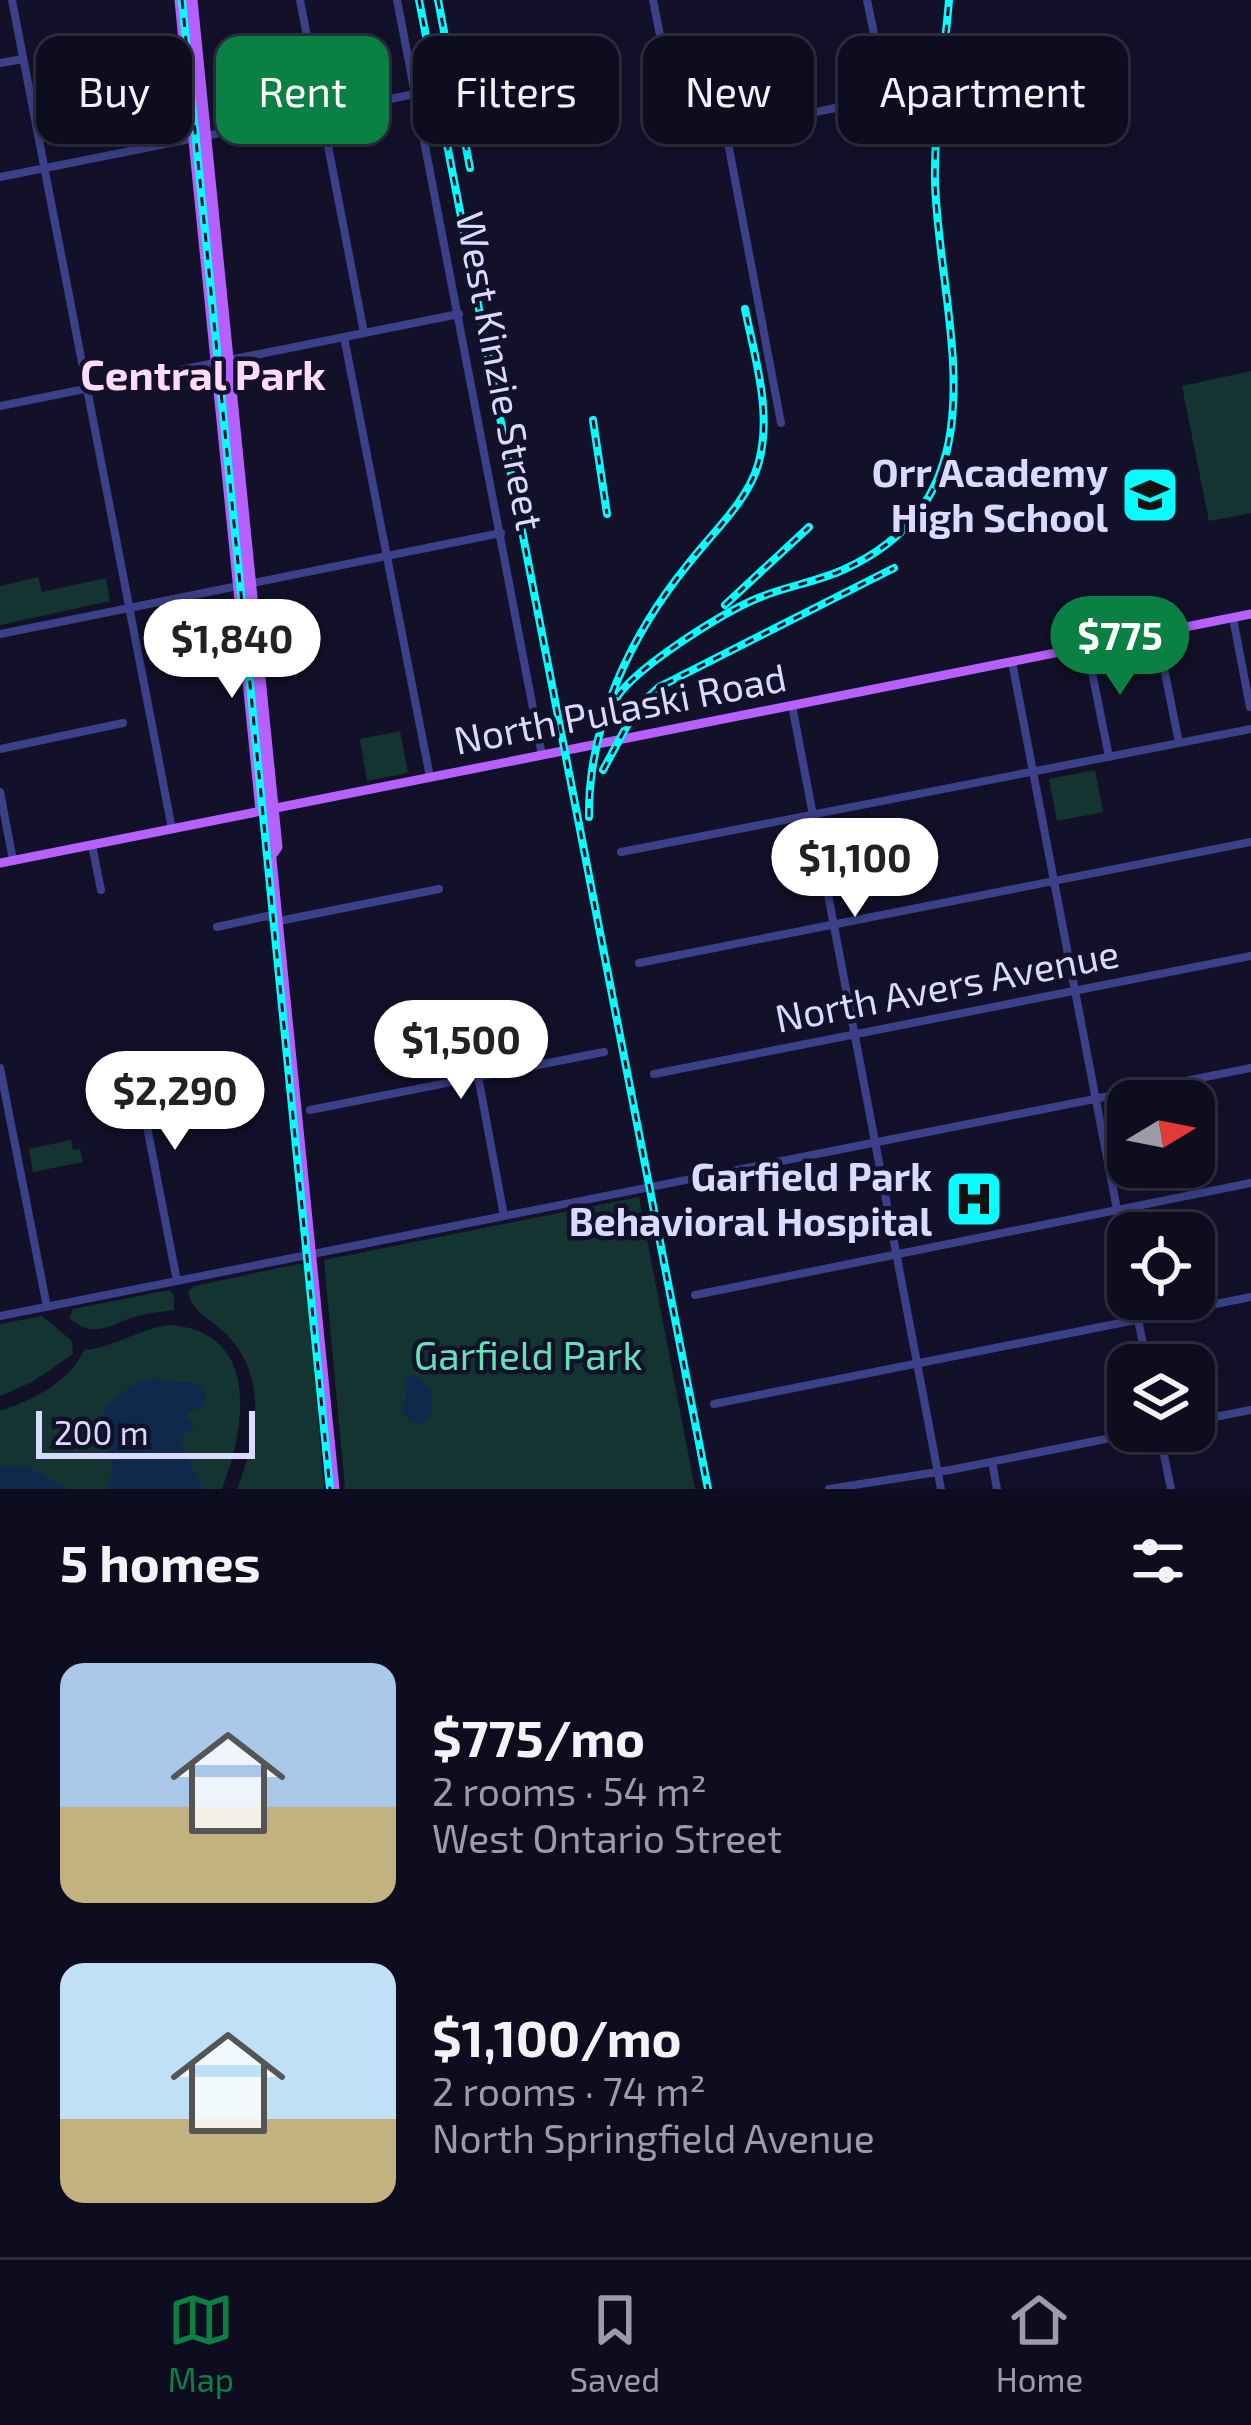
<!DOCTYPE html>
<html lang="en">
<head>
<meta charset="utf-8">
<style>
	:root { --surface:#0e0d20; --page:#1c1b2d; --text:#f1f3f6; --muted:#9b9ca5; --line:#2e2d3e; --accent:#0b8043 }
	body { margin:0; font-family:"Exo 2",sans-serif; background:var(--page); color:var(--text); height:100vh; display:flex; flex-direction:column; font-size:45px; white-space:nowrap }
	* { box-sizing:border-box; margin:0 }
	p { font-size:39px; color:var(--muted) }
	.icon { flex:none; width:66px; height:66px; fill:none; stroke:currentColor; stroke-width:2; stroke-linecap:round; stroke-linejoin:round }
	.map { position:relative; height:1489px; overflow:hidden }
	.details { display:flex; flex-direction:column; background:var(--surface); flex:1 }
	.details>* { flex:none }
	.hud { position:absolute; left:36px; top:36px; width:1179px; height:108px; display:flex; gap:24px }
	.needle { width:78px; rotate:80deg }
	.controls { position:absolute; left:1107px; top:1080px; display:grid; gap:24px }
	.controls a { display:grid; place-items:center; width:108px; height:108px; border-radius:24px; background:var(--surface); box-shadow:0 6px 18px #0003,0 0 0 3px var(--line); font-size:60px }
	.scale { position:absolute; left:36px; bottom:30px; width:219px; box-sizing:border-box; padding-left:12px; border:6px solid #dad9ff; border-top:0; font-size:33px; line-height:42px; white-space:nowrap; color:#dad9ff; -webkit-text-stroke:9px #13112a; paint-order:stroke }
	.price { position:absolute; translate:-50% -102px; padding:0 27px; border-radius:42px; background:#fff; color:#222; font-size:39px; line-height:78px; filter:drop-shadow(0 3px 6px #0008) }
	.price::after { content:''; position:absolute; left:50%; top:72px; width:36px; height:27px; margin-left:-18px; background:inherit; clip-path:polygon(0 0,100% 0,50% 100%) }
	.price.active { background:var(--accent); color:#fff }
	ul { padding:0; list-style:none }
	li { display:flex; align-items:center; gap:36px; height:300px; padding:0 60px }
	li span { display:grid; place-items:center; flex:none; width:336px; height:240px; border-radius:24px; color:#555 }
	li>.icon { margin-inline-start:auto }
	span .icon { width:144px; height:144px; fill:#fffc; stroke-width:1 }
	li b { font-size:51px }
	h2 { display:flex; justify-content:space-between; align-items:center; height:144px; padding:0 60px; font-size:51px }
	.pill { padding:0 42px; border-radius:24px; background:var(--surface); box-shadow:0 6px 18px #0003,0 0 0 3px var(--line); font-size:42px; line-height:108px }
	.pill.active { background:var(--accent); color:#fff }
	.dock { display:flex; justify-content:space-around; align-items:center; height:168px; border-top:3px solid var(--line); background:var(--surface); font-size:33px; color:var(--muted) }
	.dock a { display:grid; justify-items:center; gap:6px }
	.dock .active { color:var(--accent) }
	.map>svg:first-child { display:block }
</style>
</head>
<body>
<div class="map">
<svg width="1251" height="1489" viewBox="0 0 1251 1489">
	<rect width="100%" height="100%" fill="#13112a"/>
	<path fill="#133430" d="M1251,371v142l-42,8 -27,-135z
		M38,577l4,15 64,-14 4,23 -110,24v-39z
		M400,731l8,42 -41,8 -7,-42z
		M1095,770l8,42 -46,9 -8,-42z
		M71,1140l2,10 7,-1 3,13 -50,10 -4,-23z
		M639,1197l56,292h-350l-21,-229z
		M298,1264l6,1 2,11 18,213h-87c21,-52 32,-116 -14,-158 -14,-13 -32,-20 -35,-40l6,-5z
		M169,1290l5,5v15c-13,2 -27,3 -40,7 -27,9 -40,22 -65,1l4,-9z
		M42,1316l30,25 1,13 -41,28 -32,14v-72z
		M171,1325c91,8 74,104 51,164h-222v-78c33,-11 70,-29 84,-61 30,-2 55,-22 87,-25z"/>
	<path fill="#0d2a4c" d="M403,1374l16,3 13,15v20l-9,12 -14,-4 -7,-10 4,-19z
		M152,1379l49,5 5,6 -2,16 -17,7v6l8,8 -12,9 -3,8 23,45h-98c15,-19 5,-39 -7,-57 3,-30 27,-45 54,-53z
		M13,1465l17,3 39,21h-69v-23z"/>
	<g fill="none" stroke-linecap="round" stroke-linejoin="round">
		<path stroke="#3c4088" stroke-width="8" d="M12,0l160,829
			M300,0l64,333
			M397,0l145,755
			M653,0l23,117 11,14 17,4 170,-35 9,-23 -16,-77
			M0,63l23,-4
			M726,132l55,291
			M0,177l415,-83
			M344,337l86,440
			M0,406l459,-92
			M1233,618l17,89
			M1157,633l22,110
			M0,634l501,-101
			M1087,647l22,110
			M1012,662l116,605
			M792,705l149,784
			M0,749l123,-26
			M0,792l13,68
			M92,845l9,45
			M621,852l630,-123
			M267,916l12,5 160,-32
			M217,927l50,-11
			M639,963l612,-121
			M0,1068l47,239
			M654,1074l597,-118
			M137,1075l40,206
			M478,1076l26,140
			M310,1110l294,-58
			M695,1295l556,-112
			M1134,1299l13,66
			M0,1316l1251,-248
			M714,1404l537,-107
			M1194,1421l57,-11
			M1159,1431l12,58
			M992,1462l5,27
			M829,1489l121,-19 196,-39"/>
		<path stroke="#b560ff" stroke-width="9" d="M179,0l81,811
			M186,0l149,1489
			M193,0l85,847 -4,6
			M0,863l1251,-249"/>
		<defs>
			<path id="rail" d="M182,0l148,1489
				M419,0l289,1489
				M438,0l32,168
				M593,420l14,94
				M725,605l84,-78
				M617,697c21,-31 105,-84 141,-99 29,-12 59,-16 87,-29 164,-76 95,-246 90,-386 -1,-60 9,-123 14,-183
				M603,770l33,-61 23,-22 235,-119
				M589,817c-1,-93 42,-183 100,-254 23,-30 58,-61 69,-98 15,-50 -3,-107 -13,-156"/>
		</defs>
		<use href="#rail" stroke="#06fcff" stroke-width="8"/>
		<use href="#rail" stroke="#13112a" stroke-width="3" stroke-dasharray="9" stroke-linecap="butt"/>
	</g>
	<defs>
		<symbol id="school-square" viewBox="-11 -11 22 22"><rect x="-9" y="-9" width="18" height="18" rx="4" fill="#06fcff" stroke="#13112a"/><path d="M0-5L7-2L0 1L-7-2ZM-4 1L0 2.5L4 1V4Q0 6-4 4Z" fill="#111"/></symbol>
		<symbol id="hospital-square" viewBox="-11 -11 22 22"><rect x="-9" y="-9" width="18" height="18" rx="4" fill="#06fcff" stroke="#13112a"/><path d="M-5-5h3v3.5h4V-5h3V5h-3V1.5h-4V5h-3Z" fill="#111"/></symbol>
	</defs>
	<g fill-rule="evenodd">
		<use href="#school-square" x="1117" y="462" width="66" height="66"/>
		<use href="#hospital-square" x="941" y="1166" width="66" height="66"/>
	</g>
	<g text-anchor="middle" stroke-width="9" stroke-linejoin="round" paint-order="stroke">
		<g font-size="39" fill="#dad9ff" stroke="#13112a">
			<text transform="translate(500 371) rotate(79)" y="14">West Kinzie Street</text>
			<text transform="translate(620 709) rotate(-11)" y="14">North Pulaski Road</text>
			<text transform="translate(947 986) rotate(-11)" y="14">North Avers Avenue</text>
		</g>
		<g font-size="39" font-weight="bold" fill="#dad9ff" stroke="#13112a" text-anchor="end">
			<text x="1108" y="487">Orr Academy<tspan x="1108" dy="45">High School</tspan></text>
			<text x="932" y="1191">Garfield Park<tspan x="932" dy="45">Behavioral Hospital</tspan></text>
		</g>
		<g font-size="39" fill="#64e1b6" stroke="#13112a">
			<text x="528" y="1370">Garfield Park</text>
		</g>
		<g font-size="42" font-weight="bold" fill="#ffdbf5" stroke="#13112a">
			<text x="203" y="390">Central Park</text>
		</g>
	</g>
</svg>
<div class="controls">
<a><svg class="needle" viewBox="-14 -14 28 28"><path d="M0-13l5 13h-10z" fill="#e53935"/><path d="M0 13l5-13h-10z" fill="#9b9ca5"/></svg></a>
<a><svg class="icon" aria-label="locate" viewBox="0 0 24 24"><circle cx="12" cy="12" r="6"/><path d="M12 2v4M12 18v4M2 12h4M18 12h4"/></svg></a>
<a><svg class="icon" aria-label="layers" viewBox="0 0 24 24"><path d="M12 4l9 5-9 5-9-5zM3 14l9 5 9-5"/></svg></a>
</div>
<div class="scale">200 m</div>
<b class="price active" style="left:1120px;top:698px">$775</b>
<b class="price" style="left:232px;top:701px">$1,840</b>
<b class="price" style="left:855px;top:920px">$1,100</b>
<b class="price" style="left:461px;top:1102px">$1,500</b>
<b class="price" style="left:175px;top:1153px">$2,290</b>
<div class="hud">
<a class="pill">Buy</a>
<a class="pill active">Rent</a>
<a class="pill">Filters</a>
<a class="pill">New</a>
<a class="pill">Apartment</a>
</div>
</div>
<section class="details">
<h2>5 homes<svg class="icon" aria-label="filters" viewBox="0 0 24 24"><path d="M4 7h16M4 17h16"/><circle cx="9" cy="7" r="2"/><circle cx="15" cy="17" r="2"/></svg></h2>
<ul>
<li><span style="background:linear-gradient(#a9c7e8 60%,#c2b280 0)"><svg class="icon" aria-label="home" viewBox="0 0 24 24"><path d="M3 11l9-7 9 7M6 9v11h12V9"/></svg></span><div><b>$775/mo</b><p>2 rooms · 54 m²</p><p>West Ontario Street</p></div></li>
<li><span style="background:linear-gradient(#bfe0f5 65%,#c2b280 0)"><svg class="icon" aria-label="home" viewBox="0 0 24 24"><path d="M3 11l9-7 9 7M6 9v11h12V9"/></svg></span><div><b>$1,100/mo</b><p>2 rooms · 74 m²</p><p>North Springfield Avenue</p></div></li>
</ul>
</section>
<nav class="dock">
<a class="active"><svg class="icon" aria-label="map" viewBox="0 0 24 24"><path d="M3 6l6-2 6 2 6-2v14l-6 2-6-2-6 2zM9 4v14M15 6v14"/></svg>Map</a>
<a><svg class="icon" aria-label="saved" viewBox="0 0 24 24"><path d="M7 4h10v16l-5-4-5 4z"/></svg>Saved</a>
<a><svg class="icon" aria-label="home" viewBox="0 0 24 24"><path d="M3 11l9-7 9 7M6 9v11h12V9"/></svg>Home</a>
</nav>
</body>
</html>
